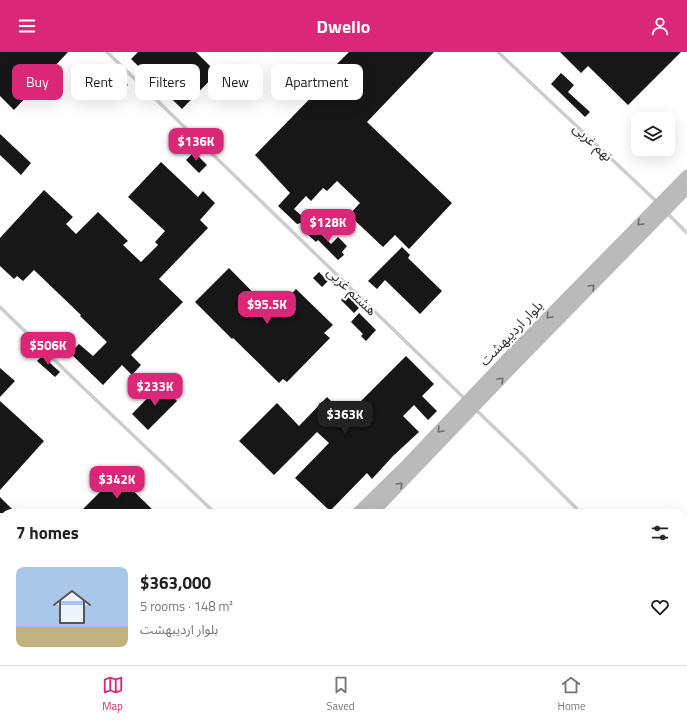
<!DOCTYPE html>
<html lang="en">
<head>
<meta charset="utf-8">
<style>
	:root { --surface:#fff; --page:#f6f6f6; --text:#202124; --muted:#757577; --line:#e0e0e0; --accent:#db2777 }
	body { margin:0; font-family:"Titillium Web","Noto Sans Arabic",sans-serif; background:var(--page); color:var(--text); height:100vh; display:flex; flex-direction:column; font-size:15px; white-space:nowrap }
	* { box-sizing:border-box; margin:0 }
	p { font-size:13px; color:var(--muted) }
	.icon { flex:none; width:22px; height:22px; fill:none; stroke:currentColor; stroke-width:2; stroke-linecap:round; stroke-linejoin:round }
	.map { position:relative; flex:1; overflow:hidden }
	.side { position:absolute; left:0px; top:457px; width:687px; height:156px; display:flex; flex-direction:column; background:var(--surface); border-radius:12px 12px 0 0; box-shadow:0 4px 16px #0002 }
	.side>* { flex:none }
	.hud { position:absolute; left:12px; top:12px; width:400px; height:36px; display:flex; gap:8px }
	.controls { position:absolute; left:631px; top:60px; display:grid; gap:8px }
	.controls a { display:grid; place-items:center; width:44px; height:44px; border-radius:8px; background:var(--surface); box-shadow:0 4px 16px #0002; font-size:20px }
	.price { position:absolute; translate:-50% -34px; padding:0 9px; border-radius:8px; background:var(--accent); color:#fff; font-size:13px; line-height:26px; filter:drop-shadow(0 1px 2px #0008) }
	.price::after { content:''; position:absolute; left:50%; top:24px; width:12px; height:9px; margin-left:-6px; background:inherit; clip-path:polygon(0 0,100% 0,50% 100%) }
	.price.on { background:#222; color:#fff }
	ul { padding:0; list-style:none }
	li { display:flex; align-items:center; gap:12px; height:100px; padding:0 16px }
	li span { display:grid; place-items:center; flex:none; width:112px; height:80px; border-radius:8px; color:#555 }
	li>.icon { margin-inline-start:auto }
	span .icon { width:48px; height:48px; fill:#fffc; stroke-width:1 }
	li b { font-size:17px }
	h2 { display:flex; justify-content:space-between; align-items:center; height:48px; padding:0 16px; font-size:17px }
	.pill { padding:0 14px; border-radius:8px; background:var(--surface); box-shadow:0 4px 16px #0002; font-size:14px; line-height:36px }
	.pill.on { background:var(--accent); color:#fff }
	header { display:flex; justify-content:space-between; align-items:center; height:52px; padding:0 16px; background:var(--accent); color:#fff; font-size:18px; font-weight:700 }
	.dock { display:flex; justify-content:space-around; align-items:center; height:56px; border-top:1px solid var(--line); background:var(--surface); font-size:11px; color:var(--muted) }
	.dock a { display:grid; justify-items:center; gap:2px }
	.dock .on { color:var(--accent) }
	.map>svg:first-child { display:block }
</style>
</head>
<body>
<header><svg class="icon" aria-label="menu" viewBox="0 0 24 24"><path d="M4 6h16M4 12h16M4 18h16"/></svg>Dwello<svg class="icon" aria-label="person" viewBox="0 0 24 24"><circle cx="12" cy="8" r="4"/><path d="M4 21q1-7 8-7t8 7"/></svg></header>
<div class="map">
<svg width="687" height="613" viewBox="0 0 687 613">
	<rect width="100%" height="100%" fill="#fff"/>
	<path fill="#171717" d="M0,0h68l-54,58 -14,-14z
		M138,0h58l21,21 -35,36 -51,-50z
		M349,0h85l-67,70 85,81 -43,46 -14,-14 -12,12 -34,-32 11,-12 -23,-22 -10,10 -4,-3 -12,13 -5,-5 -12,13 9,8 -2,6 -4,1 -19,-18 12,-13 -35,-38 75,-77 -3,-4z
		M560,0h121l-53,53 -40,-39 -7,7z
		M115,21l13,12 -12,11 -12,-12z
		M561,21l13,12 -6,7 22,20 -5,5 -34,-33z
		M0,82l31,29 -10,12 -21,-20z
		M194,100l13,13 -8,8 -13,-13z
		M161,110l37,35 5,-6 12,12 -15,17 8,8 -49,51 24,23 -52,53 10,10 -9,10 -10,-10 -19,20 -33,-32 9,-9 14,12 14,-14 -27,-26 1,-1 -47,-45 -11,11 -6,-5 -3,3 -14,-13v-28l44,-48 29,27 -7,7 10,10 22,-22 30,29 -5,4 18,17 17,-17 -3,-3 10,-11 -37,-34z
		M314,175l17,17 7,-7 9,9 -5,6 2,3 -6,5 -20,-20 -2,2 -9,-8v-5z
		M402,195l8,8 -2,3 34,33 -22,23 -35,-34 -8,9 -9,-8z
		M229,216l44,45 23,-24 37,36 -9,8 6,5 -43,44 -4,-3 -4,4 -46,-45 -1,1 -37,-37z
		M319,220l9,9 -6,6 -9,-9z
		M346,242l13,14 -5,5 -13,-13z
		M359,261l17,17 -10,11 -5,-5 2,-2 -12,-12z
		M42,304l18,16 -5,5 -18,-16z
		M406,304l28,28 -12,12 15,15 -9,9 -14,-15 -11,11 16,16 -26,24 -21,23 -5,-6 -37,38 -35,-33 34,-35 -12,-11 -43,43 -35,-34 38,-38 22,23 28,-29 19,19z
		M0,316l15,13 -15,16z
		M161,332l16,17 -29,29 -16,-16z
		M0,349l44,40 -44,49z
		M117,423l39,38h-77z
		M0,445l16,16h-16z"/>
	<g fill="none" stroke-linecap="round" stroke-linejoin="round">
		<path stroke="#cdcdcd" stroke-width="3.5" d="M107,0l358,347
			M498,0l159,150
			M667,161l20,20
			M0,255l74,72 141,134
			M475,357l47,45 59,59
			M683,561l4,4
			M368,609l4,4"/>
		<path stroke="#bababa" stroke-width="11" d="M357,461l47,-46 110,-116 173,-176
			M373,461l137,-143 177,-181
			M211,613l4,-4
			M226,613l3,-4"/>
	</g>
	<defs><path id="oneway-chevron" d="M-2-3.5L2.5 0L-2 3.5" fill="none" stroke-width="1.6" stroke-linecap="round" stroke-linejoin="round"/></defs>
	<g stroke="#6e6e6e">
		<use href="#oneway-chevron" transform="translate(640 171) rotate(135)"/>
		<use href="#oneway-chevron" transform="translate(592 235) rotate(-46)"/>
		<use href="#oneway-chevron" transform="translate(549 264) rotate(134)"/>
		<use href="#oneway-chevron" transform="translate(501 328) rotate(-46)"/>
		<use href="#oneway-chevron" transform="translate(440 378) rotate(134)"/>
		<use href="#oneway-chevron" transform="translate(400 433) rotate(-46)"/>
	</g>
	<g text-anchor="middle" stroke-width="4" stroke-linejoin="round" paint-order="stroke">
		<g font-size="14" fill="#303030" stroke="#fff">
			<text transform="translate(593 90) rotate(43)" y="5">نهم غربی</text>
			<text transform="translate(352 239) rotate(44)" y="5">هشتم غربی</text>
			<text transform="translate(511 281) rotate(-46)" y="5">بلوار اردیبهشت</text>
		</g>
	</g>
</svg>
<div class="controls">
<a><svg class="icon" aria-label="layers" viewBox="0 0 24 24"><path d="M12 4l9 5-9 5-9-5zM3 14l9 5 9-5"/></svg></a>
</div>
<b class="price" style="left:196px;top:110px">$136K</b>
<b class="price" style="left:328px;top:191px">$128K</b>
<b class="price" style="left:267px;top:273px">$95.5K</b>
<b class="price" style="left:48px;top:314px">$506K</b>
<b class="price" style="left:155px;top:355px">$233K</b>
<b class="price on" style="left:345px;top:383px">$363K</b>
<b class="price" style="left:117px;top:448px">$342K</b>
<div class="hud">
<a class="pill on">Buy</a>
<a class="pill">Rent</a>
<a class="pill">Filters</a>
<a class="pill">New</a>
<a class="pill">Apartment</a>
</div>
<section class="side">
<h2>7 homes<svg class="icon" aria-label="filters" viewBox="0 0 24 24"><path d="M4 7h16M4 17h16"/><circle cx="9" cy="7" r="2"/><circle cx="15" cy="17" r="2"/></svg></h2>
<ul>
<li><span style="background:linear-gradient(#a9c7e8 75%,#c2b280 0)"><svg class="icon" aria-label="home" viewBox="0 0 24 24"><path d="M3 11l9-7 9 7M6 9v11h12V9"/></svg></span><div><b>$363,000</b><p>5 rooms · 148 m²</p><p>بلوار اردیبهشت</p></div><svg class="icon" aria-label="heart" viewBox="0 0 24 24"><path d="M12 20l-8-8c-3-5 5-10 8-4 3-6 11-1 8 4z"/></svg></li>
</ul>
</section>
</div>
<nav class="dock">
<a class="on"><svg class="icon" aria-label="map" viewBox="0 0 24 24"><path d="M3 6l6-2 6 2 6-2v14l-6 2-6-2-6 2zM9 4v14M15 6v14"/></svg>Map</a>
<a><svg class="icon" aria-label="saved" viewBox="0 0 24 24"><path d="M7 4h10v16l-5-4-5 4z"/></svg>Saved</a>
<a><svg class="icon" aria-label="home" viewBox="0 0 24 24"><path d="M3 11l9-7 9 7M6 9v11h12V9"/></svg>Home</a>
</nav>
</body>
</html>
